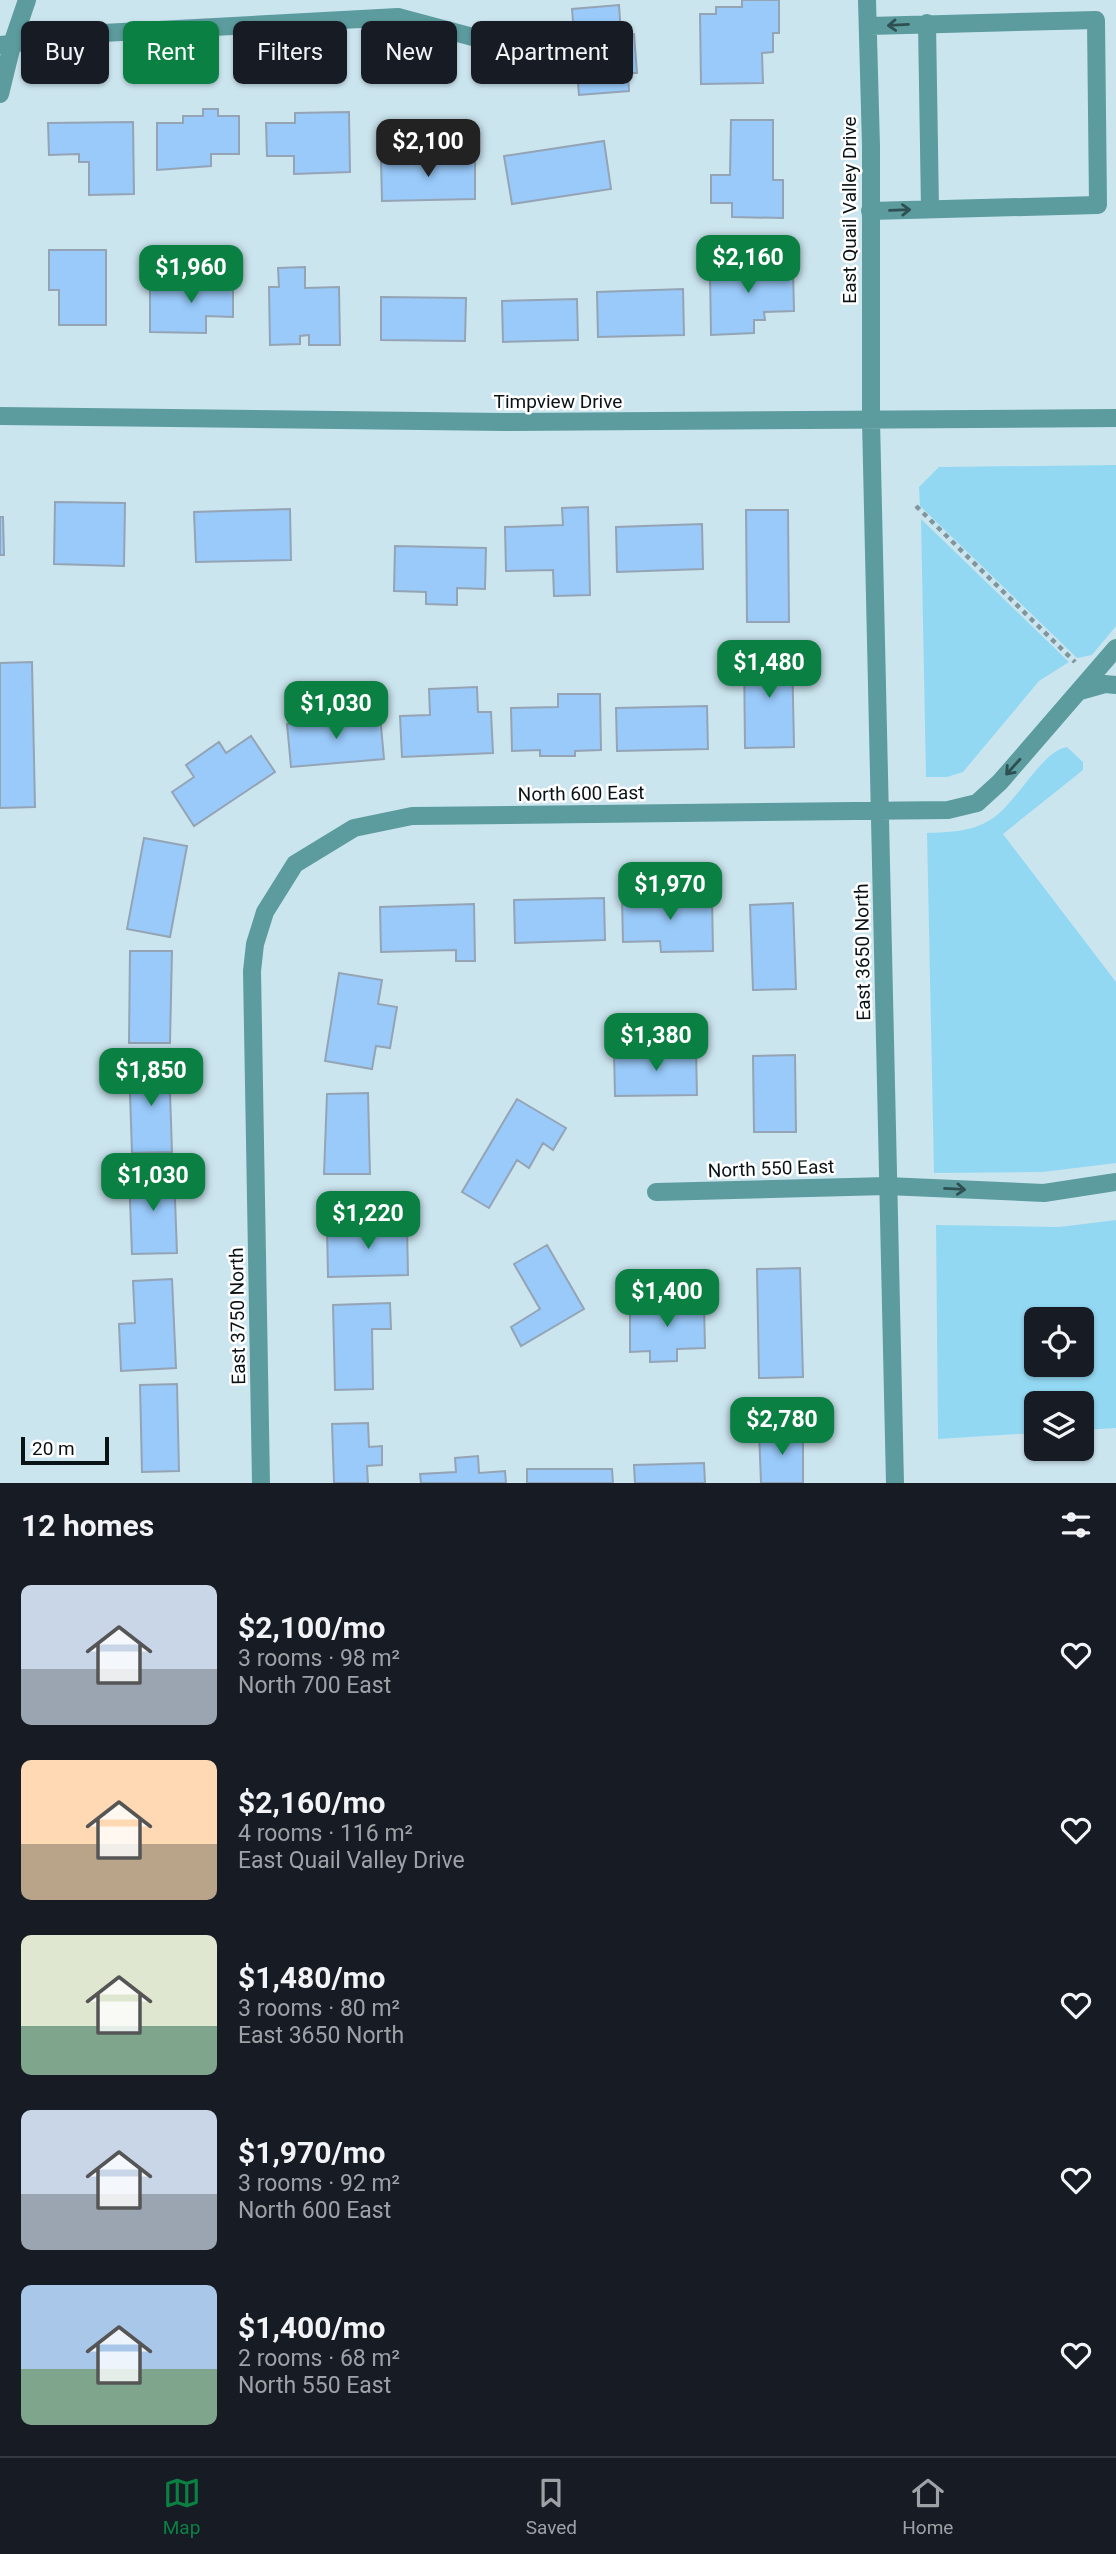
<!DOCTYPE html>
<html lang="en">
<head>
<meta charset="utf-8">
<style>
	:root { --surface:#171b24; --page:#20242c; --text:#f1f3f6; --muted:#9ea1a6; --line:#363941; --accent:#0b8043 }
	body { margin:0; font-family:Roboto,sans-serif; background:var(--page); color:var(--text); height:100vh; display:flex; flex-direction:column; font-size:26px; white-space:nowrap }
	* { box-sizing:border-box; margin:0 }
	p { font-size:23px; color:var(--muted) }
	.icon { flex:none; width:38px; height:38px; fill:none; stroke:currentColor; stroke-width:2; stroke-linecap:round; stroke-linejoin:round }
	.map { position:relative; height:1483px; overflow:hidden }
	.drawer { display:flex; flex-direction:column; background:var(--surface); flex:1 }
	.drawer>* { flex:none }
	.top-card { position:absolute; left:21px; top:21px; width:700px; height:63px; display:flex; gap:14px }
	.buttons { position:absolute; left:1024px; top:1307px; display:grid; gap:14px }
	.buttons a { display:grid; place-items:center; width:70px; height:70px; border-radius:10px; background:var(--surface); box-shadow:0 2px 5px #0004; font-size:35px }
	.scale { position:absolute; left:21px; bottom:18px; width:88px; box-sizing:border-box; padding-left:7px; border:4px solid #091215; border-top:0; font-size:19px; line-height:24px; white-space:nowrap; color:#091215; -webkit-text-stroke:5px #fff; paint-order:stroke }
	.price { position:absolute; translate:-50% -60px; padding:0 16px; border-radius:14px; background:var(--accent); color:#fff; font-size:23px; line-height:46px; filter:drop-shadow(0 2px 4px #0008) }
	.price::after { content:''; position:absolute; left:50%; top:42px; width:21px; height:16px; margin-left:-10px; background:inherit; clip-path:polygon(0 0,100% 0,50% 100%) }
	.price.selected { background:#222; color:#fff }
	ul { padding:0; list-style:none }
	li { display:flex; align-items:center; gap:21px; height:175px; padding:0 21px }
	li span { display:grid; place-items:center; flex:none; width:196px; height:140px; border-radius:10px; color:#555 }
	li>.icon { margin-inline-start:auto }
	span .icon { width:84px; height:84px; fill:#fffc; stroke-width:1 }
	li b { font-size:30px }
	h2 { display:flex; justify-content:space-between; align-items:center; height:84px; padding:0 21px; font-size:30px }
	.tag { padding:0 24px; border-radius:10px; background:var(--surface); box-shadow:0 2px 5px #0004; font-size:24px; line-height:63px }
	.tag.selected { background:var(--accent); color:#fff }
	.dock { display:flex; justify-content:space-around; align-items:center; height:98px; border-top:2px solid var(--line); background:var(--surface); font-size:19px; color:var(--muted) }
	.dock a { display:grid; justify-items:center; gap:4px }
	.dock .selected { color:var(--accent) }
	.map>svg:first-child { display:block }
</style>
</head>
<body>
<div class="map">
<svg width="1116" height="1483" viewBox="0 0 1116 1483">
	<rect width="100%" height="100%" fill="#cbe5ef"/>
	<path fill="#93d8f2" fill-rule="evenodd" d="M1116,465v161l-24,29 -15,3 -157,-152 -1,-19 20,-20z
		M921,519l148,143 -30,19 -76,91 -16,5h-21z
		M1067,747l16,15v8l-80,64 113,148v181l-73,9 -109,1 -7,-340c22,-1 44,-1 63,-13 26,-15 52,-70 77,-73z
		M1116,1220v208l-34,2v-26h-46v29l-98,6 -2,-214 123,2zM1036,1320h46v45h-46z"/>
	<path fill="#99cafa" stroke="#94a4b5" stroke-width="2" d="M742,0h37v33h-6v19l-11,1 1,30 -62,1 -1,-70h16v-7h26z
		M619,5l2,30 13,-1 3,39h-9l1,18 -50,4 -7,-86z
		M203,109h15v7h21v38h-28v12l-54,4v-47h26v-7h20z
		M349,112l1,60 -56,2v-18h-27l-1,-33h29v-10z
		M731,120h42v60h10v38l-51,-1v-14h-21v-28h19z
		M133,122l1,72 -45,1v-33h-10v-8l-30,1 -1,-32z
		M604,141l7,48 -99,15 -8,-48z
		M475,158v41l-93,2 -1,-41z
		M49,250h57v75h-47v-35h-10z
		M766,254v17l27,-1 1,41 -30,1 1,8h-11v13l-43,2 -1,-61h21l-1,-19z
		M305,267v21l34,-1 1,58h-31v-10l-9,1v8l-30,1 -1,-58h10l-1,-19z
		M208,271l25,1v45l-27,-1v17l-56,-1v-46h58z
		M683,289l1,46 -86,2 -1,-45z
		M381,297l85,1 -1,43 -84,-1z
		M577,299l1,41 -75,2 -1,-41z
		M55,502l70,1 -1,63 -70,-2z
		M588,507l2,88 -36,1 -1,-26 -47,1 -1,-44 58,-2 -1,-17z
		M290,509l1,51 -95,2 -2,-50z
		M746,510h42l1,112h-42z
		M0,517h3l1,38h-4z
		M702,524l1,45 -86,3 -1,-45z
		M395,546l91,2 -1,41 -28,-1v17l-31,-1v-12l-32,-1z
		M792,651l2,96 -49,1 -1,-96z
		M32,662l3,145 -35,1v-145z
		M477,687l1,25h13l2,41 -91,4 -2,-41 30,-1 -1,-26z
		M558,694h42l1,56 -26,1v5h-35v-6l-28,1 -1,-43 47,-1z
		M707,706l1,43 -91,2 -1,-43z
		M380,715l4,44 -93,8 -4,-43z
		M251,736l24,36 -81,54 -22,-34 22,-15 -8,-12 33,-23 7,11z
		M144,838l43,8 -17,91 -43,-8z
		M712,896l1,55 -52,1 -1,-11 -37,1 -1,-44z
		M604,898l1,42 -90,3 -1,-43z
		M793,903l3,86 -43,1 -3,-85z
		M474,904l1,57h-19v-11l-75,2 -1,-45z
		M130,951h42l-2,92h-41z
		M339,973l43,7 -4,24 19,3 -7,41 -14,-2 -4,23 -47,-8z
		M696,1050l1,45 -82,1 -1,-44z
		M795,1055l1,77h-42l-1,-76z
		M169,1062l3,90 -40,1 -3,-89z
		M368,1093l2,81h-46l3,-80z
		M517,1099l49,29 -13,22 -10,-7 -14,25 -12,-8 -28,48 -27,-16z
		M174,1172l3,81 -45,1 -3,-80z
		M407,1225l1,50 -80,2 -1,-50z
		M547,1245l37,64 -63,37 -10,-19 29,-18 -26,-45z
		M800,1268l3,109 -44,1 -2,-109z
		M172,1279l4,89 -55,3 -2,-47 16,-1 -2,-42z
		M390,1303l1,26h-19l1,60 -38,1 -2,-85z
		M704,1303l1,45 -28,1v12l-27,1v-11l-20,1v-48z
		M177,1384l2,87 -37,1 -2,-87z
		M368,1423l1,24 13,-1v19l-15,1 1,17h-34l-2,-59z
		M803,1430v53h-42l-2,-52z
		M478,1456l1,17 26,-2 1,12h-85l-1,-9 36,-2 -1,-14z
		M704,1463l1,20h-70l-1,-18z
		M527,1469h85l1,14h-86z"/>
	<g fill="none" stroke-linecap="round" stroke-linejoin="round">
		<path stroke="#81959c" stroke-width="4.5" stroke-dasharray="5 5" stroke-linecap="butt" d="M916,506l159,156"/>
		<path stroke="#5c9c9e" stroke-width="18" d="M867,0l4,146v274l24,1063
			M927,23l3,186
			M869,26l227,-6 2,185 -228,6
			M0,45l103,-12 295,-16 86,23
			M0,94l13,-53 14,-41
			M0,416l505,6 611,-4
			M1080,691l25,-7 11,1
			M656,1192l231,-6 157,7 72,-11
			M261,1483l-9,-512 3,-27 10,-32 30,-48 59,-36 58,-12 536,-6 29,-7 23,-21 116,-134"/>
	</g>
	<defs><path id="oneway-shaft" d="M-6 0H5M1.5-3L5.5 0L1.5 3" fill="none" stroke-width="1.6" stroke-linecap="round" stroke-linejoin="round" transform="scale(1.75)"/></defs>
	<g stroke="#2e5053">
		<use href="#oneway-shaft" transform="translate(898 25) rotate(177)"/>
		<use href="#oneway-shaft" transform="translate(900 210) rotate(-2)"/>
		<use href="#oneway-shaft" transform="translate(1013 767) rotate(132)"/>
		<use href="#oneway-shaft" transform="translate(955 1189) rotate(3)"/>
	</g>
	<g text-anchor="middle" stroke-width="5" stroke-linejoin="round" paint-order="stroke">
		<g font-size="19" fill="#091215" stroke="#fff">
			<text transform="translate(849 210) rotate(-90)" y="7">East Quail Valley Drive</text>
			<text x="558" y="408">Timpview Drive</text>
			<text transform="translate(581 793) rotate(-1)" y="7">North 600 East</text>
			<text transform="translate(862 952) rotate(-91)" y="7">East 3650 North</text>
			<text transform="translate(771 1168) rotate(-2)" y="7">North 550 East</text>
			<text transform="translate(237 1316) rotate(-91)" y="7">East 3750 North</text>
		</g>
	</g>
</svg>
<div class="buttons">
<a><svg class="icon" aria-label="locate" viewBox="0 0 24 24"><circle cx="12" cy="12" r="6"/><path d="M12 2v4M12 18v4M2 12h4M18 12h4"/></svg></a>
<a><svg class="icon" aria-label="layers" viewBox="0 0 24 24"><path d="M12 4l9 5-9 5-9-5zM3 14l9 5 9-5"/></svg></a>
</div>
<div class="scale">20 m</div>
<b class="price selected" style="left:428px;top:179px">$2,100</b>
<b class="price" style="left:748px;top:295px">$2,160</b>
<b class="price" style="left:191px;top:305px">$1,960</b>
<b class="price" style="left:769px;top:700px">$1,480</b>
<b class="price" style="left:336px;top:741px">$1,030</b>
<b class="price" style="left:670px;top:922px">$1,970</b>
<b class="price" style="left:656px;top:1073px">$1,380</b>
<b class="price" style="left:151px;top:1108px">$1,850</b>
<b class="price" style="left:153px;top:1213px">$1,030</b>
<b class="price" style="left:368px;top:1251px">$1,220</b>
<b class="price" style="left:667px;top:1329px">$1,400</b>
<b class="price" style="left:782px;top:1457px">$2,780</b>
<div class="top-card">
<a class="tag">Buy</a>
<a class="tag selected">Rent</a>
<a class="tag">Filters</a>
<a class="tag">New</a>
<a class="tag">Apartment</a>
</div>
</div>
<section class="drawer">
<h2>12 homes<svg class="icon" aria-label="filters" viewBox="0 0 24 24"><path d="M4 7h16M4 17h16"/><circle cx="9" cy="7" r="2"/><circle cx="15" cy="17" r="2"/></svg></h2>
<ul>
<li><span style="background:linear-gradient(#c9d6e8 60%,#9aa5b1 0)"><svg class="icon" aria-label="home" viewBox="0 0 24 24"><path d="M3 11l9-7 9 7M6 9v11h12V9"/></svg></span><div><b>$2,100/mo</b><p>3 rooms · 98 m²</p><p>North 700 East</p></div><svg class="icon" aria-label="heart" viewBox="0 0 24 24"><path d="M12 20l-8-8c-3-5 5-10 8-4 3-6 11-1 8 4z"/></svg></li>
<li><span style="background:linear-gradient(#ffd9b3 60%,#b9a48a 0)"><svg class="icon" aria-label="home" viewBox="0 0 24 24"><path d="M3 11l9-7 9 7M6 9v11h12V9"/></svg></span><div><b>$2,160/mo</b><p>4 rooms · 116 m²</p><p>East Quail Valley Drive</p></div><svg class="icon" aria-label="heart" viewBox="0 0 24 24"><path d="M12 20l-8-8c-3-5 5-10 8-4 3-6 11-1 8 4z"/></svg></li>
<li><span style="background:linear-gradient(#dfe7d0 65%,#7fa58c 0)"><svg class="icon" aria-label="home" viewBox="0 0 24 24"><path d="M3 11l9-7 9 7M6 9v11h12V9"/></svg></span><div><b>$1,480/mo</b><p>3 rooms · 80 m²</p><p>East 3650 North</p></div><svg class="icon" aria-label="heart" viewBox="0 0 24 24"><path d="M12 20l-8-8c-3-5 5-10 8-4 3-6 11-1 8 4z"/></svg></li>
<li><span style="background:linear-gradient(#c9d6e8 60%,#9aa5b1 0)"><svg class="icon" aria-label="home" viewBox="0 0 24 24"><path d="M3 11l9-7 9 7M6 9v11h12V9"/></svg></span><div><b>$1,970/mo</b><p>3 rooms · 92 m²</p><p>North 600 East</p></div><svg class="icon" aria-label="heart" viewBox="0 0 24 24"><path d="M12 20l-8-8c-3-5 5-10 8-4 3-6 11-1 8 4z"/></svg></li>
<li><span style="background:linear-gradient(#a9c7e8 60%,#7fa58c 0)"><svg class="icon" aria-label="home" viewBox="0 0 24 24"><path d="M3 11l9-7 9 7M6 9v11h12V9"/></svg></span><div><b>$1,400/mo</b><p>2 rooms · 68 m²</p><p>North 550 East</p></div><svg class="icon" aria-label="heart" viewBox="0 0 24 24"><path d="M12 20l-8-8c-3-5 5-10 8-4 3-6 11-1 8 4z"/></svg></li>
</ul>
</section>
<nav class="dock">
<a class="selected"><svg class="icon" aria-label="map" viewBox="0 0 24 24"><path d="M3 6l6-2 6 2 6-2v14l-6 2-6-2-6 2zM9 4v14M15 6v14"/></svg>Map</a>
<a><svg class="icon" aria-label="saved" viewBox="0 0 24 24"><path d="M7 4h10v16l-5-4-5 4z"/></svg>Saved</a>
<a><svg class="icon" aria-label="home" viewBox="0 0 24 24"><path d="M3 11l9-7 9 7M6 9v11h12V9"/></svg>Home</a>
</nav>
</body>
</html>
